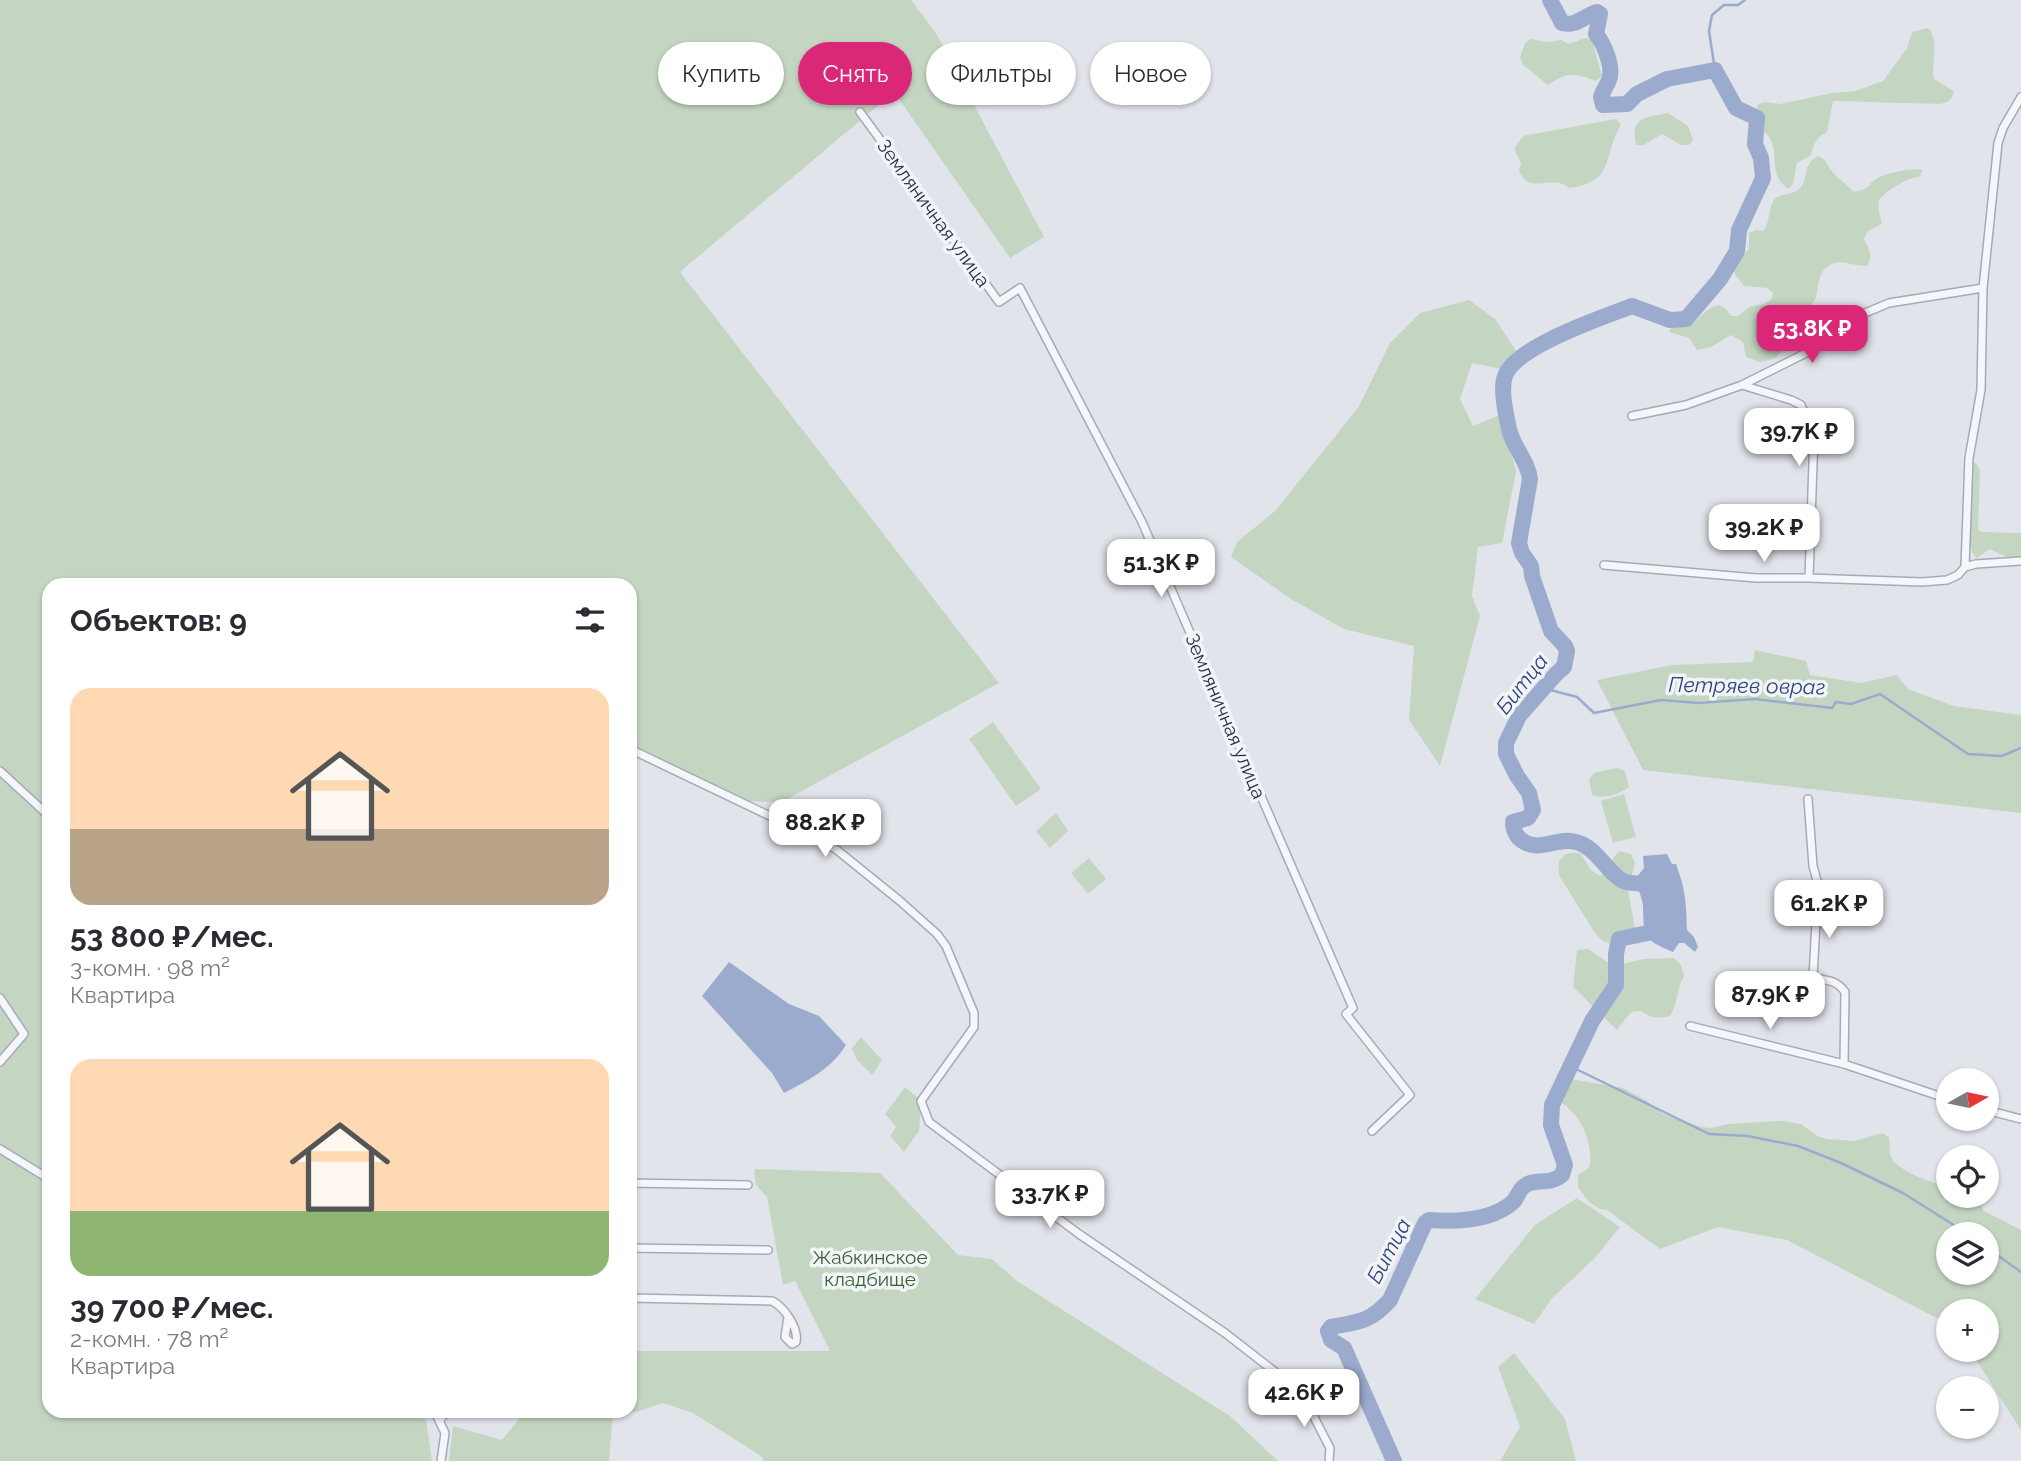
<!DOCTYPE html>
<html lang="ru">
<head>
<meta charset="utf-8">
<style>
	:root { --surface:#fff; --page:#f2f2f3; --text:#2b2b33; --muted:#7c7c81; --accent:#db2777 }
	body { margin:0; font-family:Raleway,sans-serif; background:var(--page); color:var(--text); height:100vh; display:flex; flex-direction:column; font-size:26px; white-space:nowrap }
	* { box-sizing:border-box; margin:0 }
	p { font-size:23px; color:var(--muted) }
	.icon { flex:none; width:38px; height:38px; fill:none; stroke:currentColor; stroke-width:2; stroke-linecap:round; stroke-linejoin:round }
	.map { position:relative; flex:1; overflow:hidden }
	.drawer { position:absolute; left:42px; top:578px; width:595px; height:840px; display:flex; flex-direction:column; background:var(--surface); border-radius:21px; box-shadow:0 2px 5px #0004 }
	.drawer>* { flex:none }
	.hud { position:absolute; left:658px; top:42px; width:665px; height:63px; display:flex; gap:14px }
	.needle { width:46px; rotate:81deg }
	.buttons { position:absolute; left:1936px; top:1068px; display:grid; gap:14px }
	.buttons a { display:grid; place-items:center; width:63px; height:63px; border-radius:50%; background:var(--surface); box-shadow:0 2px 5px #0004; font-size:35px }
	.price { position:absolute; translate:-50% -60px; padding:0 16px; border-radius:14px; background:#fff; color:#222; font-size:23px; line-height:46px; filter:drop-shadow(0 2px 4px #0008) }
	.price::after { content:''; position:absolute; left:50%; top:42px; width:21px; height:16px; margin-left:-10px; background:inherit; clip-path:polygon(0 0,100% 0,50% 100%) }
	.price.active { background:var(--accent); color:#fff }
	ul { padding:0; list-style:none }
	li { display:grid; align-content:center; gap:14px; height:371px; padding:0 28px }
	li span { display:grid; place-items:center; height:217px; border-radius:21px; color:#555 }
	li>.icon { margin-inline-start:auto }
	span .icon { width:126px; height:126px; fill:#fffc; stroke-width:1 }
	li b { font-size:30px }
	h2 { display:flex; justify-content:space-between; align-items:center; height:84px; padding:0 28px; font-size:30px }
	.chip { padding:0 24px; border-radius:32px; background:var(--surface); box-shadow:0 2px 5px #0004; font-size:24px; line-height:63px }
	.chip.active { background:var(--accent); color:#fff }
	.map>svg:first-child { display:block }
</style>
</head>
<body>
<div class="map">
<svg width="2021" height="1461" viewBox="0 0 2021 1461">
	<rect width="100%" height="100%" fill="#e2e4eb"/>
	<path fill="#c4d6c2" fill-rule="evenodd" d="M0,0h911l25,33 108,204 -34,21 -116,-166 -214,180 319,411 -219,120 -46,-3 -104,-56v-160h-581v826l360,1 17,9 6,41h-432z
		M1928,28c13,14 2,34 6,51l20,12c-2,9 -5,11 -14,13l-107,-3 -6,31c-11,5 -13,12 -16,23l-14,8 -4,21 -5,5c-24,-18 -4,-42 -24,-57l-3,-15 -5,-6 2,-7 7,-2 15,2 52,-11 23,-2 28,-10 24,-33 5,-16z
		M1585,38l7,2 10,36 -6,5c-23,-8 -27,-10 -48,4l-25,-20 -3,-8 5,-14 6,-4 15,3 15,-2 8,4z
		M1668,113l20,13 5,14 -4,5h-8l-19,-11 -18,11h-8c-7,-28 11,-28 32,-32z
		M1616,119l5,6c-19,31 -5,57 -52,63 -18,-16 -38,9 -50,-17l2,-8 -7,-14 9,-13z
		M1818,156l7,4c7,15 17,20 29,32 19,-4 11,-7 24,-14 8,-5 37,-11 45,-8l-4,7c-9,-1 -36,15 -40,24 -2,6 2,16 3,23l-14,7 -4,8c5,11 10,16 3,27 -12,1 -27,-8 -37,-1 -17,10 -8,28 -18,39 -2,3 -6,5 -8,7 -11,15 -16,33 -28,47l-16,4 -14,-5 -3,-15 -12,-7 -20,12 -14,3 -8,-12 -20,-6 4,-7c8,1 16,1 22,-4 12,-9 23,-27 36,-5h7l11,-9 15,-3 7,-4 2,-7 -6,-5 -23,-2 -9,-12 -2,-8 16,-17v-16l7,-3 7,1c8,-9 4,-21 11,-31 6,-8 18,-4 25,-11 11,-11 2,-23 19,-33z
		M1469,300l26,19 24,36 -13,15 -34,-7 -12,36 13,27 27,-11 16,56 -14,72 -24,4 -6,49 8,20 -40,150 -31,-46 5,-74 -70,-17 -53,-30 -60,-42 6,-15 38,-31 83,-103 32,-65 30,-30z
		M1972,463h4l4,7 -2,59 3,3 40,1v24l-12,1 -19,-9 -13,9c-16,-11 -6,-75 -5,-95z
		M1755,650l51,11 4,14 51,8 36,-8 11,14 46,17 67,9v98l-378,-43 -46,-90 74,-15 82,-3z
		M993,722l48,67 -25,17 -47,-67z
		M1617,768l8,3 4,16c-10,8 -25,12 -37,8l-3,-16 5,-6z
		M1624,794l12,43 -23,6 -12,-42z
		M1056,813l12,18 -18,17 -14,-17z
		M1620,851l11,3 4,9 -7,27 7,39 -4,9 -8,5 -10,2 -10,-4 -8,-8 -35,-56c-5,-17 2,-26 20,-24l11,17 9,6c9,-8 11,-18 20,-25z
		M1089,858l17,21 -18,15 -17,-21z
		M1588,949l25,17 31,-7 30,-1 7,7 3,11c-8,14 -6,28 -14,40 -12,3 -19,2 -29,-5l-10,1 -14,18 -44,-43 4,-37z
		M861,1037l21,23 -10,15 -15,-15 -5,-12z
		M1570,1079l53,9 24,13 16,13 38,13 10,1 17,-4 54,-3 19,3 16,12 10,3 28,2 27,-8 7,4c1,5 0,12 1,17 4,17 43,29 58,32v9h26l10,16 37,19v200l-52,-81h17v-38h-38v13l-161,-84 -69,-13 -58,22 -53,-39 -7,-1 -11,-7 -11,-15v-12l11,-7c6,-23 -9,-57 -31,-67zM1948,1234h38v38h-38z
		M905,1087l16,14 -2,30 -15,21 -14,-16 6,-9 -11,-13z
		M754,1169l126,4 78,82 34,4 25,22 213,135 48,45h-514l-3,-5 -68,-43 -30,-10 -27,9 -23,1 -4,48h-160l4,-35 49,14 23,-29 105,-1v-59h200l-35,-70 -12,4 -16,-88 -11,-12z
		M1577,1198l43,29 -26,32 -41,38 -19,27 -59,-25 60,-74z
		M1514,1353l51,66 11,42h-76l20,-34 -22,-60z"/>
	<path fill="#9babce" d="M1667,854l5,10h4c10,28 10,37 11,66l7,7 4,10 -3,5 -11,-9h-5l-6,9c-31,-13 -29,-15 -30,-46 -1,-9 -6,-18 -7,-28l8,-10 -1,-12z
		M729,962l60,42 30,12 27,29c-15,24 -37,35 -62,48l-12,-20 -70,-77z"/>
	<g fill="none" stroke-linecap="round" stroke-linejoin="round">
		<path stroke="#9babce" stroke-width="2.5" d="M1715,70l-6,-39 3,-16 12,-10h14l7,-5
			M1543,688l34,9 17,16 67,-13 38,3 56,-4 77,9 4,-6 15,2 29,-10 88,60 34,2 19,-8
			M1570,1066l139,68 39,2 50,10 43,17 62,30 65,41
			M1986,1247l35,25"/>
		<path stroke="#9babce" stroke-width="16" d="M1550,0l12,23c14,4 22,-7 35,-11l3,2 -4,20c8,10 18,33 13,46 -2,5 -6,11 -8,17l2,8 24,-1 10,-10 30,-15 48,-9 21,38 21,10 -2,26 6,14 2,20 -24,52 -2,21 -17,28 -34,40 -16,1 -38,-14c-30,12 -116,40 -127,70 -5,14 1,38 4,53 4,18 19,32 21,50l-11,64 3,10 9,13 1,10 19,55 14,15 2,5 -3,16 -8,7 -37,42 -13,27v11l11,22 12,17 4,17 -5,8 -15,4c0,6 1,10 5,15 19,19 38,-1 58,5 21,5 31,31 47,39 7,3 19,2 27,4l2,6
			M1394,1461l-50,-113 -13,-8 -3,-9 3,-4c28,-5 39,-5 59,-27l35,-77 4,-3c27,2 63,1 84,-18 5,-5 6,-14 13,-17 11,-7 22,1 36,-10l3,-10 -14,-40 1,-20 40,-84 24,-36v-31l3,-15 43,-9v-5"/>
		<defs>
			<path id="street" d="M860,112l139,190 21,-14 122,234 211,486 -7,6 64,81 -38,36
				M1742,385l49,15 10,5 13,30 -5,143
				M1632,416l54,-11 56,-20 72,-36 51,-36 24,-10 94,-15
				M1604,565l152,13h53l113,4 25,-2 11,-5 7,-8 11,-3 45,-3
				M1965,567l4,-109 12,-68 2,-102 15,-145 5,-15 18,-31
				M630,749l190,91 17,10 63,51 37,33 9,12 28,67v14l-53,74 8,21 150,112 146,99 76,59 29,56 -1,13
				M0,771l49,45
				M1808,799l5,67 5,18 -5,94c13,2 24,2 32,14l-1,72
				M0,998l24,36 -24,28
				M1690,1026l154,38 104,35
				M1986,1110l35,9
				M0,1149l49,30
				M630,1183l118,2
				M630,1248l138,2
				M630,1298l142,3c12,6 27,27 24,41l-4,2 -7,-7 3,-20
				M434,1410l11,23 -4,28
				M440,1420l8,-10"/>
		</defs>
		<use href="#street" stroke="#a6aab6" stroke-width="10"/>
		<use href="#street" stroke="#f5f6f9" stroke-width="7"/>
	</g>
	<g text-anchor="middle" stroke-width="7" stroke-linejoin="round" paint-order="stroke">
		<g font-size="19" fill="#282e45" stroke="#f2f4f8">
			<text transform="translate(934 213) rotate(54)" y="7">Земляничная улица</text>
			<text transform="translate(1226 716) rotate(67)" y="7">Земляничная улица</text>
		</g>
		<g font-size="19" fill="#366135" stroke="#f2f4f8">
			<text x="870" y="1264">Жабкинское<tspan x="870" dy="22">кладбище</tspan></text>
		</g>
		<g font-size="21" font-style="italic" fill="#2f467c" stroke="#f2f4f8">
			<text transform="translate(1522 684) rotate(-52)" y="7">Битца</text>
			<text transform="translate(1747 686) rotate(1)" y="7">Петряев овраг</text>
			<text transform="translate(1389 1251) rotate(-62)" y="7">Битца</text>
		</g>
	</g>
</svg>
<div class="buttons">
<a><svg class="needle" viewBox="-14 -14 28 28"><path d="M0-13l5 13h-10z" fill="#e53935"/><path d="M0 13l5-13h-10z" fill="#7c7c81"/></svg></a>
<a><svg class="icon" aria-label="locate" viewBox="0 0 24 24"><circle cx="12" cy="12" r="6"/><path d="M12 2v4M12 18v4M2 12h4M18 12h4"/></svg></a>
<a><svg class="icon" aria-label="layers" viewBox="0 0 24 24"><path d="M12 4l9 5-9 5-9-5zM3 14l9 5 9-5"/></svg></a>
<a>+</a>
<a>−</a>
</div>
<b class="price active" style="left:1812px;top:365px">53.8K ₽</b>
<b class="price" style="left:1799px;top:468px">39.7K ₽</b>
<b class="price" style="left:1764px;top:564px">39.2K ₽</b>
<b class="price" style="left:1161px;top:599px">51.3K ₽</b>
<b class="price" style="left:825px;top:859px">88.2K ₽</b>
<b class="price" style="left:1829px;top:940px">61.2K ₽</b>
<b class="price" style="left:1770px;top:1031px">87.9K ₽</b>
<b class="price" style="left:1050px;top:1230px">33.7K ₽</b>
<b class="price" style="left:1304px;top:1429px">42.6K ₽</b>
<div class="hud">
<a class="chip">Купить</a>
<a class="chip active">Снять</a>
<a class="chip">Фильтры</a>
<a class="chip">Новое</a>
</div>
<section class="drawer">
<h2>Объектов: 9<svg class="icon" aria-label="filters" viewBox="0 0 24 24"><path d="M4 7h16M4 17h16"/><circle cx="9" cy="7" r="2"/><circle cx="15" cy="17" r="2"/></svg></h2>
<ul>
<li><span style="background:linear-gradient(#ffd9b3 65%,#b9a48a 0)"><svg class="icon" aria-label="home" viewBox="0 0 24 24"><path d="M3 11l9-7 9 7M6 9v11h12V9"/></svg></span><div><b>53 800 ₽/мес.</b><p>3-комн. · 98 m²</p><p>Квартира</p></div></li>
<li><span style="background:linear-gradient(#ffd9b3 70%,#8fb573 0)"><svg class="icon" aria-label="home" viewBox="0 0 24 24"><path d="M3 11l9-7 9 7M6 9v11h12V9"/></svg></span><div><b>39 700 ₽/мес.</b><p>2-комн. · 78 m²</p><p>Квартира</p></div></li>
</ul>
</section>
</div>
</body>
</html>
